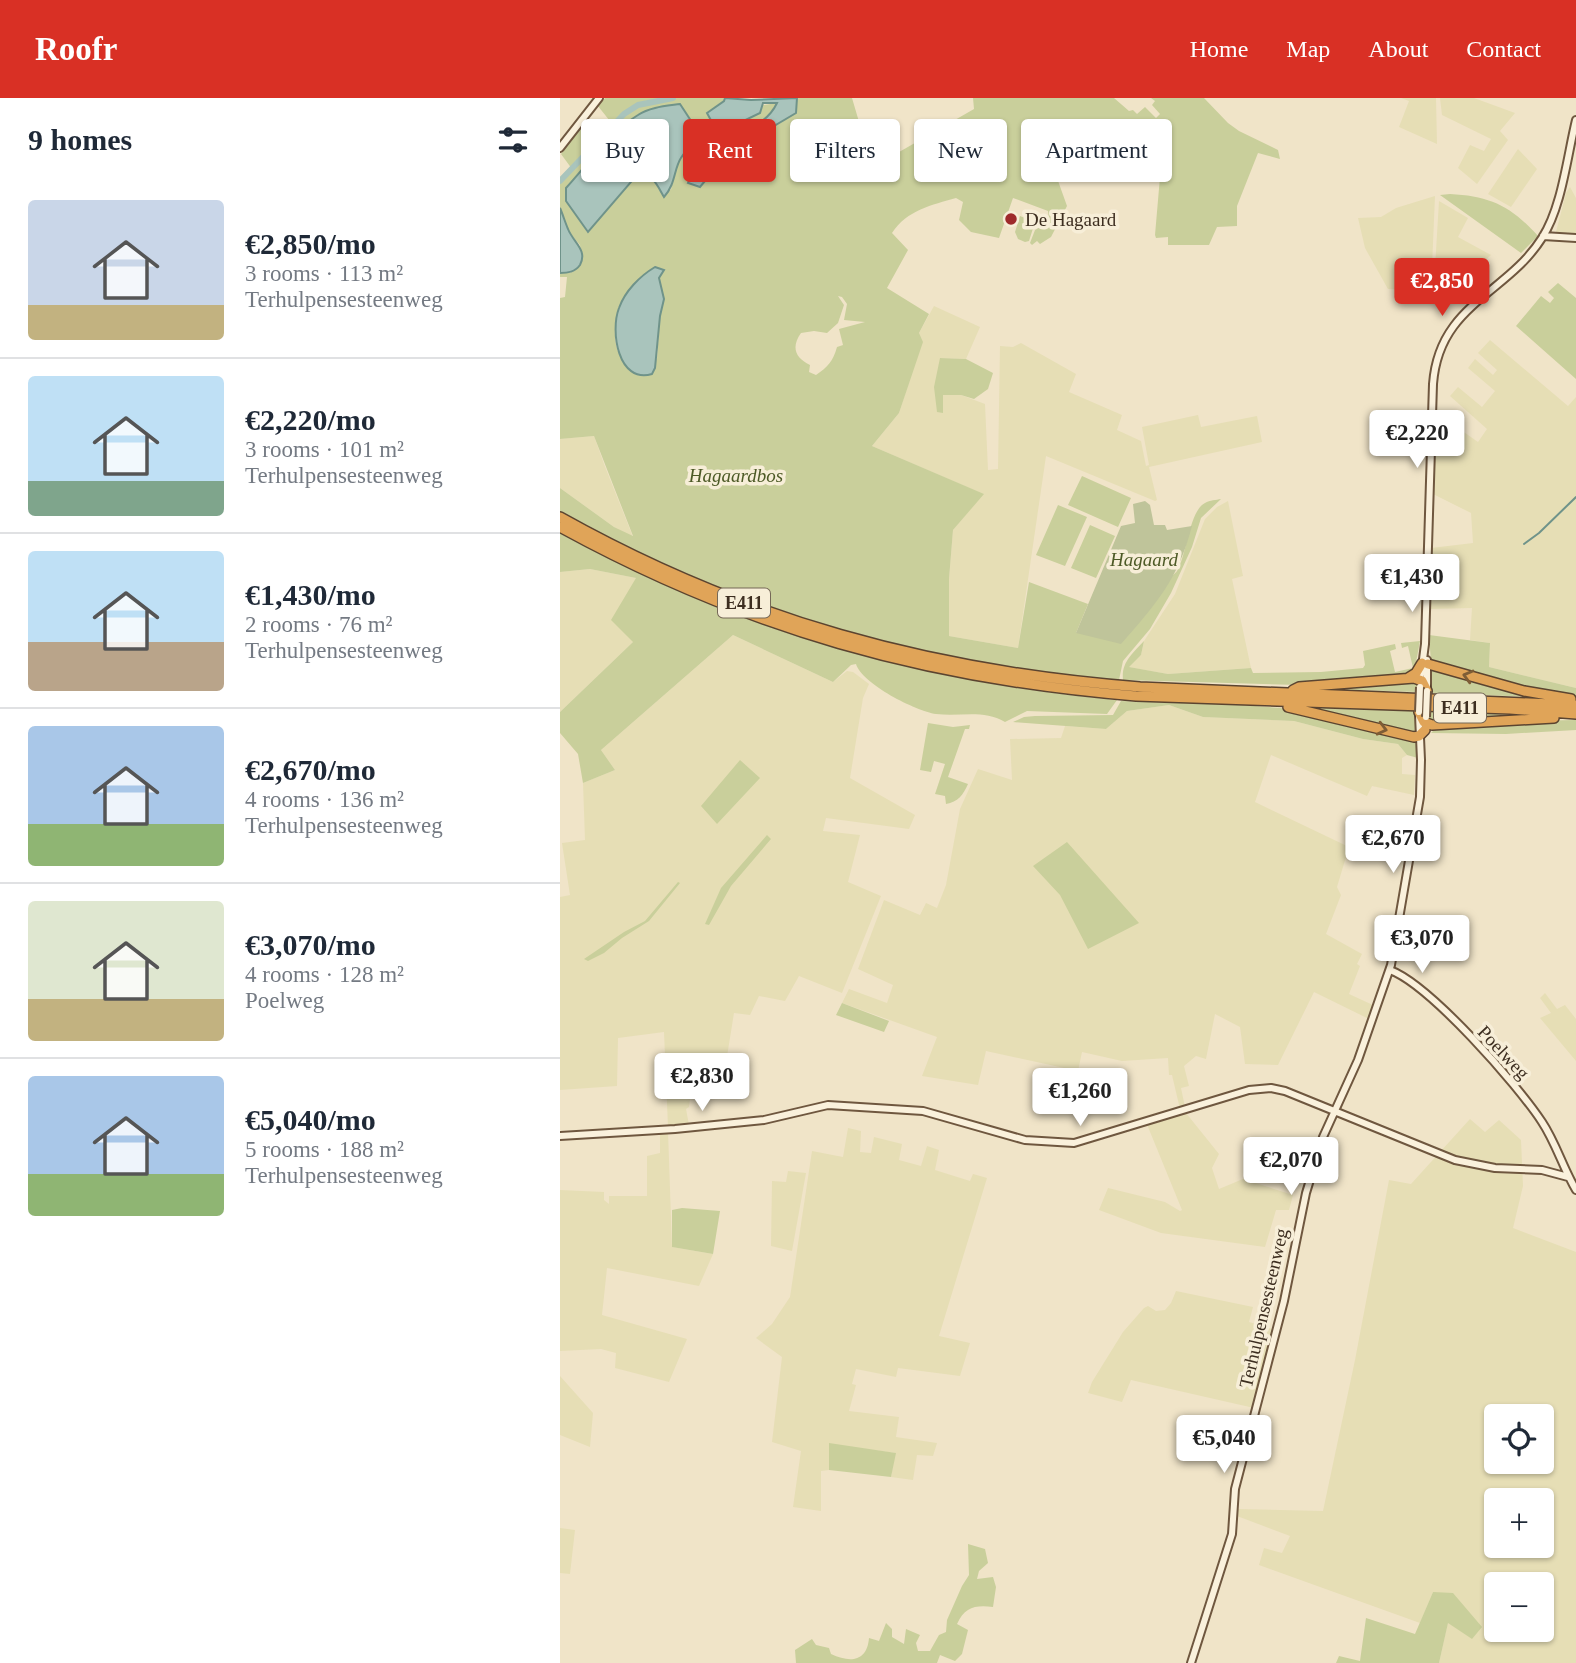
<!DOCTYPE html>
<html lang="en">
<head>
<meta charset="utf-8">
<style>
	:root { --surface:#fff; --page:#f6f6f7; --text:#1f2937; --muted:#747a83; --line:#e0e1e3; --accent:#d93025 }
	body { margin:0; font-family:"Times New Roman",serif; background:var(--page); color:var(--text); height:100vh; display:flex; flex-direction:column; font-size:26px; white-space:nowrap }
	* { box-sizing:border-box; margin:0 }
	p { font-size:23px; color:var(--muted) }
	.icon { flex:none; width:38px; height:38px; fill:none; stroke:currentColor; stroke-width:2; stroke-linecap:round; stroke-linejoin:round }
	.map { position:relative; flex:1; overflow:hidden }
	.drawer { display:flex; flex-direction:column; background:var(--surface); width:560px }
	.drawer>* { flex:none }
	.banner { position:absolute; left:21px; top:21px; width:665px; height:63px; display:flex; gap:14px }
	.buttons { position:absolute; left:924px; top:1306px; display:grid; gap:14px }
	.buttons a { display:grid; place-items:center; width:70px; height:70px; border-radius:7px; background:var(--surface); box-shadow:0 2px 5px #0004; font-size:35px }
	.price { position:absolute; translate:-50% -60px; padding:0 16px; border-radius:7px; background:#fff; color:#222; font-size:23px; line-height:46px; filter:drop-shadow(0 2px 4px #0008) }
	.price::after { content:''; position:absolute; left:50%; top:42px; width:21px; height:16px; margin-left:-10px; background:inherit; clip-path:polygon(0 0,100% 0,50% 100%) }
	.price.selected { background:var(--accent); color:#fff }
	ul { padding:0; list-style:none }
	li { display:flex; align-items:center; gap:21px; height:175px; padding:0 28px }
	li+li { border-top:2px solid var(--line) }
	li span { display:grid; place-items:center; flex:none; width:196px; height:140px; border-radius:7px; color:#555 }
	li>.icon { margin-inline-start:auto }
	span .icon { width:84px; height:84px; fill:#fffc; stroke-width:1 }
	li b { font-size:30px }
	h2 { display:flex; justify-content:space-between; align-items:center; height:84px; padding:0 28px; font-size:30px }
	.tag { padding:0 24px; border-radius:7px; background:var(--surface); box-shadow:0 2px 5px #0004; font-size:24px; line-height:63px }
	.tag.selected { background:var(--accent); color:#fff }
	header { display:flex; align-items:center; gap:42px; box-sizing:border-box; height:98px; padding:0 35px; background:var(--accent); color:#fff }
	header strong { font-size:33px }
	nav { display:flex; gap:38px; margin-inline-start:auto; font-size:24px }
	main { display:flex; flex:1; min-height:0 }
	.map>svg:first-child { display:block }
</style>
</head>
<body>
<header>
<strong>Roofr</strong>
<nav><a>Home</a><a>Map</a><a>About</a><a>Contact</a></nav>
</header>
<main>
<section class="drawer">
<h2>9 homes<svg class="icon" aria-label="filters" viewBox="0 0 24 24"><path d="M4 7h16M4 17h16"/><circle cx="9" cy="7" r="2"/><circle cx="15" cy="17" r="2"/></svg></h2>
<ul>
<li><span style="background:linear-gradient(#c9d6e8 75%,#c2b280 0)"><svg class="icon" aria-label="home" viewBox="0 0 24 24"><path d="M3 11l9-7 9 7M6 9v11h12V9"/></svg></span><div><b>€2,850/mo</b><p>3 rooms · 113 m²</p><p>Terhulpensesteenweg</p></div></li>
<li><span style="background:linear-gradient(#bfe0f5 75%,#7fa58c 0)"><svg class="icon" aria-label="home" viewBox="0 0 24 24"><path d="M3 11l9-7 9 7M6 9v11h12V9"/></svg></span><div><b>€2,220/mo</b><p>3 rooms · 101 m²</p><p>Terhulpensesteenweg</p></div></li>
<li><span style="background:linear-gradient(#bfe0f5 65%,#b9a48a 0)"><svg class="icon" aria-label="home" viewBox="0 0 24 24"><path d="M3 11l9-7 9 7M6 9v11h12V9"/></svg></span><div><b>€1,430/mo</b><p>2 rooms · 76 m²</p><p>Terhulpensesteenweg</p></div></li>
<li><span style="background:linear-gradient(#a9c7e8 70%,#8fb573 0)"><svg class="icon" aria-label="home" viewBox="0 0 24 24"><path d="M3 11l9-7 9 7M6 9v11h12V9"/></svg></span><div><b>€2,670/mo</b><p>4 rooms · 136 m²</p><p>Terhulpensesteenweg</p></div></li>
<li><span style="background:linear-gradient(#dfe7d0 70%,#c2b280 0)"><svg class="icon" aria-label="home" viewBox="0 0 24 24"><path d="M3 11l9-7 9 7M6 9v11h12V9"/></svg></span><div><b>€3,070/mo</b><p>4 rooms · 128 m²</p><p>Poelweg</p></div></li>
<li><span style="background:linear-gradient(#a9c7e8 70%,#8fb573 0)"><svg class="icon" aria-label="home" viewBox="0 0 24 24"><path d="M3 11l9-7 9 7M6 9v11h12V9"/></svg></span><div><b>€5,040/mo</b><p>5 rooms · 188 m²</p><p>Terhulpensesteenweg</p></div></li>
</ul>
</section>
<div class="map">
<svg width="1016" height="1565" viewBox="0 0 1016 1565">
	<rect width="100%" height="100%" fill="#f0e4c8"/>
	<path fill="#e6deb5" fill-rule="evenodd" d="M841,0h35l1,46 -38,-17 10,-26z
		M880,0h34l41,15 -15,18 8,9 -31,44 -19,-16 12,-23 14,6 7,-12 -49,-24z
		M958,51l19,20 -26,38 -23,-13z
		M1010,89l6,11v37l-20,-3 10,-39z
		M875,98l-3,71 -19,-5 5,28 -30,-1 -23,-41 -7,-30 23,-1 15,-9z
		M879,103l29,17 -10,19 33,18 -25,23 -31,-10z
		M374,208l46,21 -14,32 -26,-1 3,37h18l24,9 3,66 10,-1 2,-123 13,1 8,-4 55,31 -7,18 53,23 -5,15 24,11 5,25 3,-1 -7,-38 56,-12 3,12 56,-11 5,26 -113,25 8,33 -2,1 -109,-45 -28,192 -69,-12v-57l4,-49 30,-36 -111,-48 27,-33 11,-34 9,-46z
		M930,242l78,66 8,-9v291l-87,-21 1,-24 -20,-3 2,-32 -41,1v-61l42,-5 -2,-30 -38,-19 2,-78 3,-2 40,28 9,-13 -37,-33 8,-9 24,20 13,-16 -27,-23 7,-9 18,16 4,-5 -19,-17z
		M34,338l10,28 29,73 -19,-10 -54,-39v-49z
		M668,403l15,75 -11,3 19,89 -83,6 -40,-7 13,-12 3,-14 31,-47 30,-75 12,-12z
		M30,471l46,9 -3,64 -73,70v-140z
		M173,537l100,47 14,-11 6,1 16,12 -6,14 -13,80 65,37 -6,14 -83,-11 -3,13 37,4 -12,47 33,14 -37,92 -2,5 -43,-17 -14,25 -26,-5 -9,19 -16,-2 -10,62h-9l-1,9 -22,-1 -3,24 -3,2 3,16 -21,2 -4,-95 -46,6 -1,48 -57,4v-193l10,-2 -8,-52 23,-3 -2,-57 32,-13 -14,-20z
		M609,607l34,12 91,4 69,18 35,5 9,11 -5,3v16l13,1 -1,20 -42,-9 -5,10 -96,-41 -16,47 94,45 -12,40 4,8 -15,39 36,20 -5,10 3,2 -11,28 26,12 -6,13 -55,-27 -36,73 -33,-1 -5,-37 -25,-13 -9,45 -10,-3 -12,10 5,20 -8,2 4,19 -5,2 -8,-34h-3l-1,-17 -46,3 -40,-9 -4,19 -92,-20 -8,34 -56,-9 15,-39 -95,-34 7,-14 38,14 6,-18 -35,-16 26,-69 36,15 6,-12 11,5 9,-23 14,-76 18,-40 34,11 -2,-41 51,-1 4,-12 41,3 21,-18z
		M985,895l12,16 8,-4 11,14v42l-36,-43 11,-5 -11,-15z
		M626,1015l33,41 -7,14 7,21 24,-10 50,16 -4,15h-13l-11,37 -104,-14 -62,-23 9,-22 57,14 15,9 2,-1 -36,-88z
		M910,1021l15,13 14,-12 22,20 2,46 -10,42 63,24v411h-137l9,-41 -15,-30 -13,31 -161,-58 5,-17 18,5 8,-17 -53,-20v-7l86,2 32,-151 34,-180 22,4zM936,1318h46v45h-46zM936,1402h46v45h-46zM936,1486h46v45h-46z
		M288,1030l13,3 -1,21 11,1 3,-16 28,7 -3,16 22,6 6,-20 12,4 -4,20 35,11 3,-7 14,4 -48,158 31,7 -10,33 -62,-8 -2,9 -40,-8 -4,15 4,1 -7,26 50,6 -3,20 41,6 -4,13 -16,-1 -4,25 -22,-3 4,-24 -65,-9 -1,26 -8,1v40l-28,-4 8,-56 -29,-9 10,-85 -26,-19 16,-14 18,-27 22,-146 31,6z
		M100,1033h8l4,116 41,7 -14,32 -92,-18 -5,47 85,24 -18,43 -54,-14 1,-15 -15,-4 -41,2v-161l44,2v8l5,4v-8h38v-40l13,-3z
		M228,1073l18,2 -14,78 -21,-5 1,-65 14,1z
		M616,1193l77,16 -4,15 26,8 -21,78 -123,-28 -9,22 -34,-9 4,-11 31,-50 21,-24 4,-2 8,5 9,-1 6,-7z
		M0,1278l33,37 -3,34 -30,-12z
		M0,1430l15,2 -5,44 -10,-1z"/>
	<path fill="#c9cf9b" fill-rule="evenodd" d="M45,0h120l-1,3 -17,12 70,-10 -13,18 -42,21 -22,45 27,-33 69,-41 1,-15h55l10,34 18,31 94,-54 -1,-11h141l15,13 4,-1 4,4 8,-7 11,11 4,-4 -8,-9 3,-4 -4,-3h53l24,25 11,8 39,19 2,9 -22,-6 -21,53v20l-20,1 -8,18h-41v-8l-12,1 -1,-3 5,-58 -35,-4 1,-11 -3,-5h-3l-4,5 -64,2 15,42 -16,31 -11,7 -3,-3 -5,4 -2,-2 5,-13 14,-8 -1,-11 -35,-13 -14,40 -28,-6 -12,-12 4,-18 -7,-4c-24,7 -49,12 -64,35l16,17 -21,38 42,26 -10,19 4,9 -24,71 -27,33 112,48 -31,36 -4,49v57l69,12 11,-66 59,22 -12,29c15,-9 96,-53 101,-62 10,-16 12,-60 28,-68 5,-3 11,-3 16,-4l-20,19 -9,29 -21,46 -21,36 -27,32 -4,19c-194,-14 -391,-71 -559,-169v-23l54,39 19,9 -39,-100 -34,3v-141l5,-1 2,-20h-7v-4h10l7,-4 5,-9 -2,-15 -12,-14 -8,-23v-27l12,-12 -11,-15 19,-25 17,13 16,-17 -15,-19zM78,17l60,29c-20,11 -23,24 -27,46l-25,-15 -10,1 -49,56 -21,-44 49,-54zM95,169l8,3 -4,8 5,21 -4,17 -3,43 -29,10c-3,-6 -9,-14 -11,-20 -9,-33 12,-66 38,-82zM278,198l4,1 5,7 -3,16 21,2 -26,7 4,16 -6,2c-4,14 -9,20 -21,28l-7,-3 1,-7c-15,-7 -19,-18 -9,-32l13,-2 13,2 11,-10 6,-18z
		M890,96c40,2 61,12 88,42l-17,17 -81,-58z
		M460,118l15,6 -6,19 -4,1 -7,-3 -3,-7z
		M998,185l18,15v81l-60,-53 25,-30 9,7 4,-5 -6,-6z
		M380,260l26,1 27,14 -5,16 -14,10 -13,-4h-18v18l-6,-1 -3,-25z
		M522,378l49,22 -13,29 -50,-22z
		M498,407l29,12 -22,49 -29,-11z
		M530,427l25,11 -19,42 -25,-10z
		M0,434c177,99 357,149 557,168l-10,14 -80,-3 -22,11c-22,-13 -44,-5 -69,-8 -20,-3 -74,-30 -80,-50l-5,1 -18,17 -100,-47 -132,115 14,20 -32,13 -5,-29 -18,-21v-21l73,-70 -22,-22 25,-42 -46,-9 -30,3z
		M869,537l61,8 -1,24 87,21v10l-23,-4 -122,-32z
		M584,543l-3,14 -12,12 39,7 83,-6 2,5 68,-1 42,-4 2,-3 -2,-14 32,-7 1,5 -6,2 5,21 18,-4 -5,-22 -6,2 -1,-5 19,-2 -6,32 -115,12 -176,-5c-2,-18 10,-27 21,-39z
		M873,571l97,25v3l-100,-4 1,-23z
		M858,582l-1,12 -91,-3z
		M561,603l121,4 51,4 122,31 3,18 -11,-3 -9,-11 -35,-5 -69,-18 -91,-4 -34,-12 -42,6 -21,18 -93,-7 11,-5 11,-1 78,-1z
		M751,609l106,4 -1,23 -105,-25z
		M869,613l105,5 -105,6z
		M1016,622v10l-70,4 -75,-1 5,-5 84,-7z
		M368,625l25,4 17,-2 -1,4h-4l-17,48 20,7c-5,11 -10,18 -22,20l-1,-8 -10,-2 10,-30 -11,-3 -3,11 -11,-2z
		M180,662l20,18 -43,46 -16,-18z
		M207,737l4,4 -40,47 -22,39 -4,-1 16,-36z
		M507,744l72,81 -51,26 -28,-54 -27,-29z
		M118,784l2,1 -31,38 -27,17 -18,15 -16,8 -4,-2 40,-27 21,-11z
		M282,905l47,18 -5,11 -48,-17z
		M122,1110l38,3 -7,43 -41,-7v-37z
		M269,1345l67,10 -5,24 -62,-7z
		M408,1446l17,5 3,14 -9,8 -2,8 16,-2 3,10 -3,20c-18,-2 -28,0 -36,17l11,6 -6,24 -7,7 -15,-6 -3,8h-141l-1,-13 17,-11 4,6 13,3 2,6c19,9 36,8 38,-16l10,3 7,-18 6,6v8l12,7 2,-15 14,6 -4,8 2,8h12l9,-16 7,-3 1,-12 15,-34 7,-11z
		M873,1494l20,1 29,34 -10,12 -24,-16 -9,40h-103l3,-7 21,5 6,-43 49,16z"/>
	<path fill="#bfc49a" d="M585,403l5,4 4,20h11l2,5 25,-4c-14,54 -36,78 -71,118l-45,-11 45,-107 14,-3 -2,-19z"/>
	<path fill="#a9c4bc" stroke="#6f938a" stroke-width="2" d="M165,0l26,2 46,-2 -1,15 -69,41 -27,33 -12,-4c4,-8 8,-18 13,-25 21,-23 62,-25 76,-55h-14l-3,10 -35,17 -12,-6 -6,-11 17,-12z
		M120,6l19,29 -1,11c-29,13 -17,34 -34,53 -7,-12 -12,-26 -28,-21l-48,56 -22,-31v-13c22,-24 44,-56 72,-73 12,-8 28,-9 42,-11z
		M0,110c3,7 5,14 8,21 5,13 20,21 12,36 -5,7 -12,8 -20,8z
		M95,169l9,3 -5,8 5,21 -4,17 -5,52 -3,6c-34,10 -42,-43 -33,-66 6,-17 21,-32 36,-41z"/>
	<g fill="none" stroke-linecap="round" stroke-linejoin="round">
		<path stroke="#6f938a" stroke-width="2" d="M964,446l15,-11 37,-36"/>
		<path stroke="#a9c4bc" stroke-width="6" d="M0,83l64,-67 14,-9 35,-7"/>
		<defs>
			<path id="secondary" d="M0,50l39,-50
				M983,138l33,2
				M860,584l5,-38 8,-260c6,-80 73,-89 109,-146 20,-31 25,-81 34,-118
				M867,590v-28
				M830,872c40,15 127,114 152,152 14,21 21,46 34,68
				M0,1038l115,-7 89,-9 64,-15 95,6 102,29 49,3 175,-53 22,-2 14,3 170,69 40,8 47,2 26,7
				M631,1565l41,-129 3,-45 49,-188 22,-108 17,-56 35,-77 33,-95 29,-168 1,-37 -2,-45"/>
			<path id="highway" d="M0,419c184,103 370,154 580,170l436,18
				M0,429c186,102 366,152 576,169l374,13 66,5
				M868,566l96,27 47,8
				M848,580l8,-5 6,-10
				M733,592l6,-3 115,-9 8,3 5,10
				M728,609l126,30 5,-1 6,-6
				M859,614l5,10 8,3 122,-7"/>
		</defs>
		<use href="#secondary" stroke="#6f573f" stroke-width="10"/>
		<use href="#highway" stroke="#5b4430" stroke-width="12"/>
		<use href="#secondary" stroke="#faf1dc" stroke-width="6"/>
		<use href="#highway" stroke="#e0a458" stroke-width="9"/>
		<defs>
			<path id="secondary-bridge" d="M859,614l1,-25
				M866,619l1,-26"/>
		</defs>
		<use href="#secondary-bridge" stroke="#6f573f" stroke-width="10" stroke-linecap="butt"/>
		<use href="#secondary-bridge" stroke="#faf1dc" stroke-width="6"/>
	</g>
	<defs><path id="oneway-chevron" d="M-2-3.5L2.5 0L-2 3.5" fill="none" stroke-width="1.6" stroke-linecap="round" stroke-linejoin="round" transform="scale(1.75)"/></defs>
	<g stroke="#7e5d36">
		<use href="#oneway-chevron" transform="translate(908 578) rotate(-165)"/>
		<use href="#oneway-chevron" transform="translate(822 631) rotate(14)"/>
	</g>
	<circle fill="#9e2a2b" stroke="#f7eed8" stroke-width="2.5" cx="451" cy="121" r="7"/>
	<g text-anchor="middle" stroke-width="7" stroke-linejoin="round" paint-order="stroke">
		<g fill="#f7eed8" stroke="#756857" stroke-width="2">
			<rect x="158" y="490.5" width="52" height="29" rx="5"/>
			<rect x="874" y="595.5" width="52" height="29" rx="5"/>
		</g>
		<g font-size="18" font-weight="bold" fill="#3d2e20">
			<text x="184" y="511">E411</text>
			<text x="900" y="616">E411</text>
		</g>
		<g font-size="19" fill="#3d2e20" stroke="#f7eed8" text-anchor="start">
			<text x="465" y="128">De Hagaard</text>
		</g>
		<g font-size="19" font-style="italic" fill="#4d5a26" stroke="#f7eed8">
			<text x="176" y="384">Hagaardbos</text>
			<text x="584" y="468">Hagaard</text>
		</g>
		<g font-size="19" fill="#3d2e20" stroke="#f7eed8">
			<text transform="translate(944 954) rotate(47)" y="7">Poelweg</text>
			<text transform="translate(703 1210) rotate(-77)" y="7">Terhulpensesteenweg</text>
		</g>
	</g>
</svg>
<div class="buttons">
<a><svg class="icon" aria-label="locate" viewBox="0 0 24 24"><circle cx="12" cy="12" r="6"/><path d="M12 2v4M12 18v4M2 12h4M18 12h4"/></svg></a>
<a>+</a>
<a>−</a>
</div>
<b class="price selected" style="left:882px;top:220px">€2,850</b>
<b class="price" style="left:857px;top:372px">€2,220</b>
<b class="price" style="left:852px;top:516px">€1,430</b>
<b class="price" style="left:833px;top:777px">€2,670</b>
<b class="price" style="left:862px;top:877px">€3,070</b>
<b class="price" style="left:142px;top:1015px">€2,830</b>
<b class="price" style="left:520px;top:1030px">€1,260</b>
<b class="price" style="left:731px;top:1099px">€2,070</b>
<b class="price" style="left:664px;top:1377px">€5,040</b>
<div class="banner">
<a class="tag">Buy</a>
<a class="tag selected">Rent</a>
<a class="tag">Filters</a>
<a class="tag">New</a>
<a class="tag">Apartment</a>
</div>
</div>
</main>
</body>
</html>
